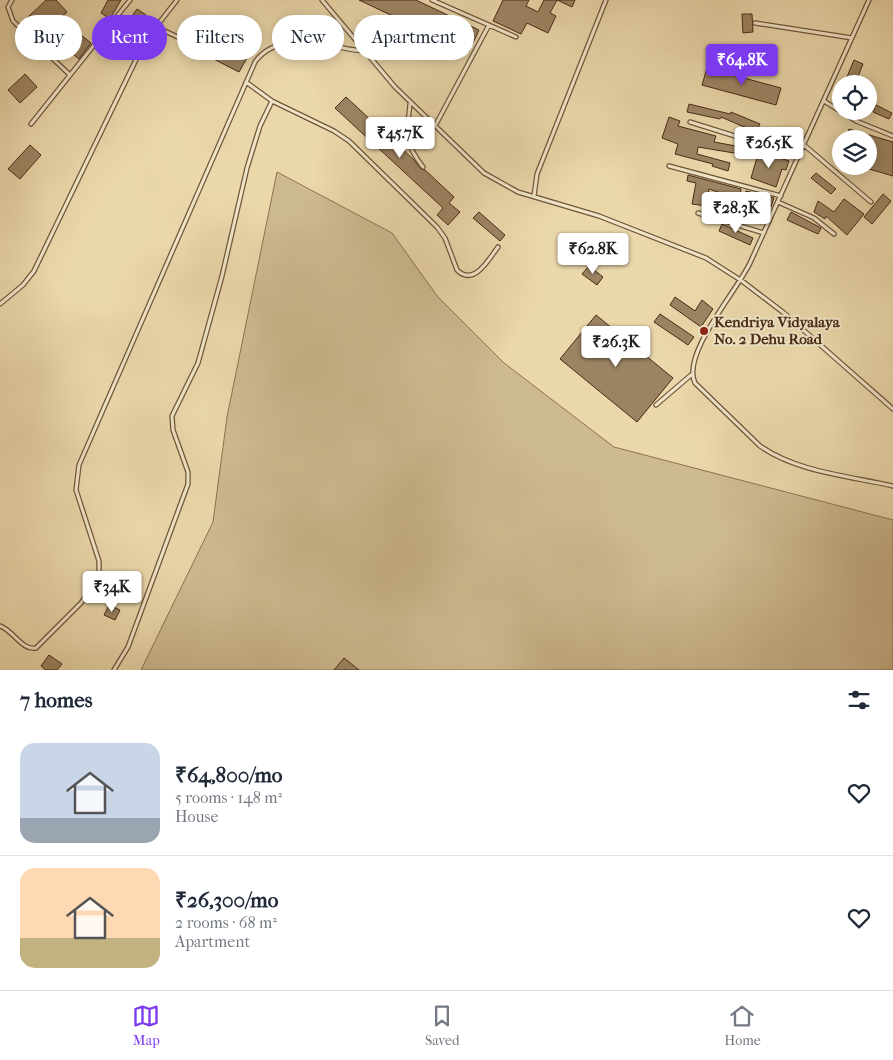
<!DOCTYPE html>
<html lang="en">
<head>
<meta charset="utf-8">
<style>
	:root { --surface:#fff; --page:#f2f2f3; --text:#1f2937; --muted:#747a83; --line:#e0e1e3; --accent:#7c3aed }
	body { margin:0; font-family:"IM FELL French Canon",serif; background:var(--page); color:var(--text); height:100vh; display:flex; flex-direction:column; font-size:19px; white-space:nowrap }
	* { box-sizing:border-box; margin:0 }
	p { font-size:16px; color:var(--muted) }
	.icon { flex:none; width:28px; height:28px; fill:none; stroke:currentColor; stroke-width:2; stroke-linecap:round; stroke-linejoin:round }
	.map { position:relative; height:670px; overflow:hidden }
	.side { display:flex; flex-direction:column; background:var(--surface); flex:1 }
	.side>* { flex:none }
	.top-card { position:absolute; left:15px; top:15px; width:500px; height:45px; display:flex; gap:10px }
	.controls { position:absolute; left:832px; top:75px; display:grid; gap:10px }
	.controls a { display:grid; place-items:center; width:45px; height:45px; border-radius:50%; background:var(--surface); box-shadow:0 2px 12px #0003; font-size:25px }
	.price { position:absolute; translate:-50% -42px; padding:0 11px; border-radius:5px; background:#fff; color:#222; font-size:16px; line-height:32px; filter:drop-shadow(0 1px 2px #0008) }
	.price::after { content:''; position:absolute; left:50%; top:30px; width:15px; height:11px; margin-left:-8px; background:inherit; clip-path:polygon(0 0,100% 0,50% 100%) }
	.price.on { background:var(--accent); color:#fff }
	ul { padding:0; list-style:none }
	li { display:flex; align-items:center; gap:15px; height:125px; padding:0 20px }
	li+li { border-top:1px solid var(--line) }
	li span { display:grid; place-items:center; flex:none; width:140px; height:100px; border-radius:15px; color:#555 }
	li>.icon { margin-inline-start:auto }
	span .icon { width:60px; height:60px; fill:#fffc; stroke-width:1 }
	li b { font-size:21px }
	h2 { display:flex; justify-content:space-between; align-items:center; height:60px; padding:0 20px; font-size:21px }
	.tag { padding:0 18px; border-radius:22px; background:var(--surface); box-shadow:0 2px 12px #0003; font-size:18px; line-height:45px }
	.tag.on { background:var(--accent); color:#fff }
	.tab-bar { display:flex; justify-content:space-around; align-items:center; height:70px; border-top:1px solid var(--line); background:var(--surface); font-size:14px; color:var(--muted) }
	.tab-bar a { display:grid; justify-items:center; gap:2px }
	.tab-bar .on { color:var(--accent) }
	.map>svg:first-child { display:block }
</style>
</head>
<body>
<div class="map">
<svg width="893" height="670" viewBox="0 0 893 670">
	<rect width="100%" height="100%" fill="#ead7aa"/>
	<filter id="stains"><feTurbulence type="fractalNoise" baseFrequency=".004" numOctaves="4"/><feColorMatrix values="0 0 0 0 .2 0 0 0 0 .09 0 0 0 0 .02 0 0 0 .5 -.17"/></filter>
	<radialGradient id="worn" r=".72"><stop offset=".6" stop-color="#630" stop-opacity="0"/><stop offset="1" stop-color="#630" stop-opacity=".3"/></radialGradient>
	<path fill="#ceba91" stroke="#8b7254" d="M277,172l115,61 46,64 66,66 110,84 279,73v150h-752l72,-148 14,-105z"/>
	<path fill="#9c8463" stroke="#482a16" d="M46,0h10l11,12 -27,25 -15,-17z
		M108,0h13l-11,19 -9,-6z
		M359,0h57l63,30 -10,22z
		M503,0h26l-3,6 12,6 6,-12h31l-3,7 -15,-7 -7,13 6,3 -8,17 -21,-10 -6,11 -28,-13z
		M137,9l9,6 -18,25 -9,-6z
		M742,14h10l1,18 -10,1z
		M237,23l16,9 -12,23 6,3 -8,14 -45,-23 4,-2 4,-12 22,12z
		M76,31l15,12 -12,16 -16,-13 8,-14 3,2z
		M854,60l9,4 -8,20h-11z
		M707,68l74,20 -5,17 -74,-20z
		M25,74l12,13 -17,16 -12,-13z
		M346,97l68,63 7,9 4,1 29,27 -5,6 11,9 -12,13 -11,-10 6,-7 -108,-100z
		M689,104l41,10 1,-2 29,12 -4,8 -35,-15 -1,2 -33,-7z
		M876,105l16,8 -3,6 -16,-7z
		M669,117l11,4 -2,5 38,10 -2,6 33,6 -1,7 -48,-8 -1,7 33,9 -2,8 -16,-5 1,-2 -38,-10 3,-10 -16,-6z
		M849,129l44,13v34l-24,-7v-30h-23z
		M30,145l11,10 -21,24 -12,-10z
		M759,151l30,10 -3,9 -4,-1 -6,18 -25,-9z
		M816,173l20,16 -5,5 -20,-16z
		M688,175l53,14 -1,7 4,1 2,-6 28,7 -3,9 -5,-1 -5,18 -31,-8 5,-18 -26,-9 -3,17 -14,-2 4,-21 -9,-2z
		M883,194l8,7 -19,23 -8,-7z
		M844,199l20,15 -17,21 -21,-19 -1,3 -11,-7 4,-11 16,11z
		M479,212l26,23 -5,6 -27,-23z
		M791,212l30,16 -3,6 -31,-14z
		M722,224l31,14 -3,7 -31,-14z
		M589,266l14,11 -6,8 -15,-11z
		M675,297l20,14 7,-11 11,9 -12,18 -31,-22z
		M660,314l34,23 -6,8 -34,-23z
		M596,315l77,63 -36,44 -77,-63z
		M109,605l11,5 -5,10 -11,-5z
		M49,655l13,9 -5,6h-11l-5,-4z
		M344,658l15,12h-25z"/>
	<g fill="none" stroke-linecap="round" stroke-linejoin="round">
		<defs>
			<path id="service" d="M12,0l-4,7 5,14 57,54
				M322,0l73,87 89,86 34,19 81,24 107,42 36,23 42,32 109,96
				M432,0l84,37
				M869,0l-119,263c-13,28 -69,91 -55,120l65,63c37,26 89,30 133,40
				M755,23l97,15
				M154,26l41,19
				M246,82l26,19 62,30 15,10 88,86 8,11 12,32c17,17 32,-11 41,-23
				M824,101l32,20 37,15
				M410,104c-3,31 -7,37 13,63
				M690,122l109,34
				M31,124l99,-124
				M435,126l54,-101
				M804,145l67,57
				M669,166l112,30
				M534,196l3,-22 69,-174
				M778,202l36,16 20,16
				M698,213l66,20
				M0,304l23,-19 11,-14 111,-230 32,-41
				M656,405l35,-30
				M0,626c13,4 22,25 36,22l45,-45 18,-27v-15l-23,-71 3,-25 176,-403c23,-33 74,-15 107,-11
				M114,670l14,-23 60,-163v-12l-15,-42 -1,-14 26,-53 24,-87 25,-108 13,-42 12,-25"/>
		</defs>
		<use href="#service" stroke="#70553b" stroke-width="5.5"/>
		<use href="#service" stroke="#f1e5c8" stroke-width="3"/>
	</g>
	<circle fill="#8f2418" stroke="#f1e5c8" stroke-width="2" cx="704" cy="331" r="5"/>
	<g text-anchor="middle" stroke-width="4" stroke-linejoin="round" paint-order="stroke">
		<g font-size="15" font-weight="bold" fill="#482a16" stroke="#f1e5c8" text-anchor="start">
			<text x="714" y="327">Kendriya Vidyalaya<tspan x="714" dy="17">No. 2 Dehu Road</tspan></text>
		</g>
	</g>
	<rect width="100%" height="100%" filter="url(#stains)"/>
	<rect width="100%" height="100%" fill="url(#worn)"/>
</svg>
<div class="controls">
<a><svg class="icon" aria-label="locate" viewBox="0 0 24 24"><circle cx="12" cy="12" r="6"/><path d="M12 2v4M12 18v4M2 12h4M18 12h4"/></svg></a>
<a><svg class="icon" aria-label="layers" viewBox="0 0 24 24"><path d="M12 4l9 5-9 5-9-5zM3 14l9 5 9-5"/></svg></a>
</div>
<b class="price on" style="left:742px;top:86px">₹64.8K</b>
<b class="price" style="left:400px;top:159px">₹45.7K</b>
<b class="price" style="left:769px;top:169px">₹26.5K</b>
<b class="price" style="left:736px;top:234px">₹28.3K</b>
<b class="price" style="left:593px;top:275px">₹62.8K</b>
<b class="price" style="left:616px;top:368px">₹26.3K</b>
<b class="price" style="left:112px;top:613px">₹34K</b>
<div class="top-card">
<a class="tag">Buy</a>
<a class="tag on">Rent</a>
<a class="tag">Filters</a>
<a class="tag">New</a>
<a class="tag">Apartment</a>
</div>
</div>
<section class="side">
<h2>7 homes<svg class="icon" aria-label="filters" viewBox="0 0 24 24"><path d="M4 7h16M4 17h16"/><circle cx="9" cy="7" r="2"/><circle cx="15" cy="17" r="2"/></svg></h2>
<ul>
<li><span style="background:linear-gradient(#c9d6e8 75%,#9aa5b1 0)"><svg class="icon" aria-label="home" viewBox="0 0 24 24"><path d="M3 11l9-7 9 7M6 9v11h12V9"/></svg></span><div><b>₹64,800/mo</b><p>5 rooms · 148 m²</p><p>House</p></div><svg class="icon" aria-label="heart" viewBox="0 0 24 24"><path d="M12 20l-8-8c-3-5 5-10 8-4 3-6 11-1 8 4z"/></svg></li>
<li><span style="background:linear-gradient(#ffd9b3 70%,#c2b280 0)"><svg class="icon" aria-label="home" viewBox="0 0 24 24"><path d="M3 11l9-7 9 7M6 9v11h12V9"/></svg></span><div><b>₹26,300/mo</b><p>2 rooms · 68 m²</p><p>Apartment</p></div><svg class="icon" aria-label="heart" viewBox="0 0 24 24"><path d="M12 20l-8-8c-3-5 5-10 8-4 3-6 11-1 8 4z"/></svg></li>
</ul>
</section>
<nav class="tab-bar">
<a class="on"><svg class="icon" aria-label="map" viewBox="0 0 24 24"><path d="M3 6l6-2 6 2 6-2v14l-6 2-6-2-6 2zM9 4v14M15 6v14"/></svg>Map</a>
<a><svg class="icon" aria-label="saved" viewBox="0 0 24 24"><path d="M7 4h10v16l-5-4-5 4z"/></svg>Saved</a>
<a><svg class="icon" aria-label="home" viewBox="0 0 24 24"><path d="M3 11l9-7 9 7M6 9v11h12V9"/></svg>Home</a>
</nav>
</body>
</html>
